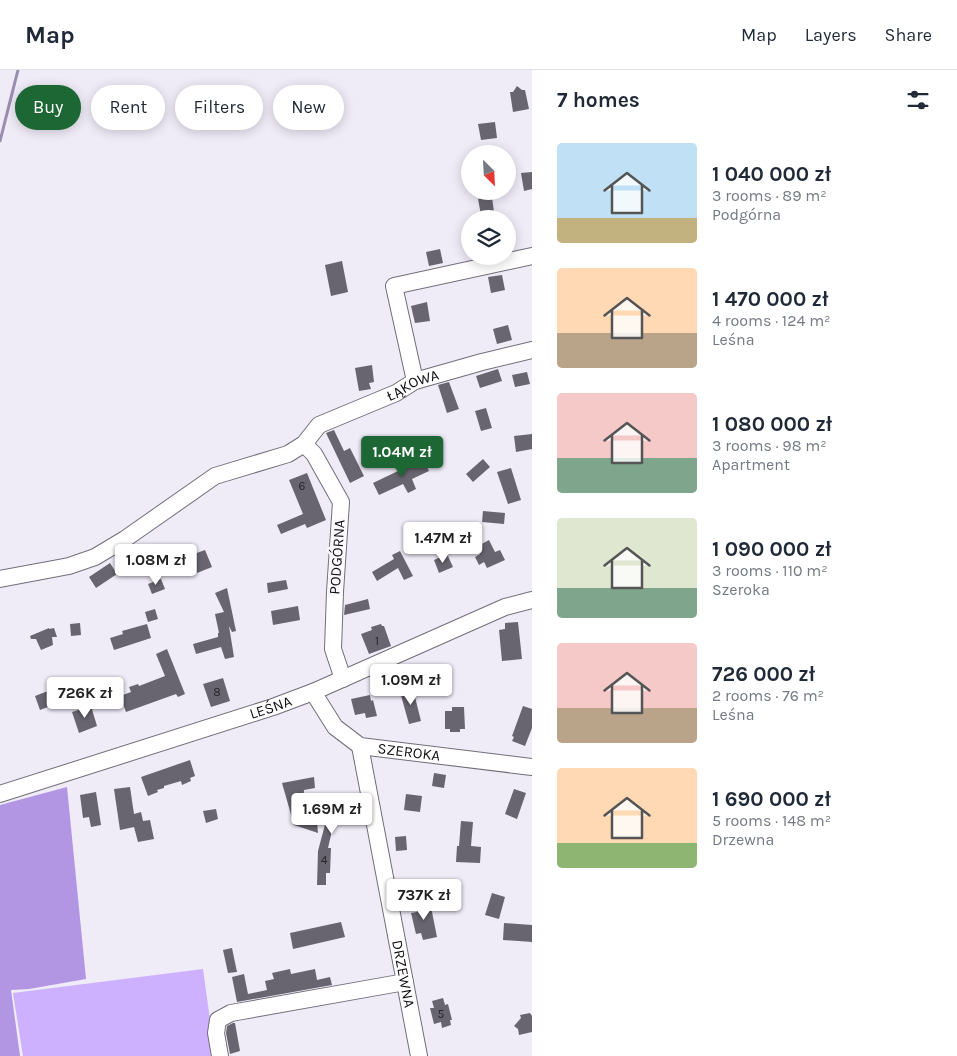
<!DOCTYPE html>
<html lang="en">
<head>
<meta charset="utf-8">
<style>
	:root { --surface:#fff; --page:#f2f2f3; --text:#1f2937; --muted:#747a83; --line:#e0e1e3; --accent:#1d6735 }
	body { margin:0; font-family:Karla,sans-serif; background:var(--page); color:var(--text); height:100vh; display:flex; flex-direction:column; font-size:19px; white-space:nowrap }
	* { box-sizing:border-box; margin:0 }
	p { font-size:16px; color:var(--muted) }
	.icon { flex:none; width:28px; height:28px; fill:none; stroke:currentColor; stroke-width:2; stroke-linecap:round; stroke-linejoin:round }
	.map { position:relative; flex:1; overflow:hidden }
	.details { display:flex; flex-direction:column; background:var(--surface); width:425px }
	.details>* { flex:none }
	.guide { position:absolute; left:15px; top:15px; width:441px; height:45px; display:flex; gap:10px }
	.needle { width:32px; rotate:156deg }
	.tools { position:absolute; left:461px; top:75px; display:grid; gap:10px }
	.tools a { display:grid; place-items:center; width:55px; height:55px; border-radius:50%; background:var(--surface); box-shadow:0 2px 12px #0003; font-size:25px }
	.price { position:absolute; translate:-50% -42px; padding:0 11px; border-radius:5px; background:#fff; color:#222; font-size:16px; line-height:32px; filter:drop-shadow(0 1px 2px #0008) }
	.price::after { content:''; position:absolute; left:50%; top:30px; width:15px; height:11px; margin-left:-8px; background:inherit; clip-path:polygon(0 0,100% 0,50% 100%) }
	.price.active { background:var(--accent); color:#fff }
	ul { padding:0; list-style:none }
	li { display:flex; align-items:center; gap:15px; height:125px; padding:0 25px }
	li span { display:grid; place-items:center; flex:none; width:140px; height:100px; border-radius:5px; color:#555 }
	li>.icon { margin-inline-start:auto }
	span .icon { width:60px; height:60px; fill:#fffc; stroke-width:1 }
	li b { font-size:21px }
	h2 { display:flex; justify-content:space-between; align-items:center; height:60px; padding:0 25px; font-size:21px }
	.pill { padding:0 18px; border-radius:22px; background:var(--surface); box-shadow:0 2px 12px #0003; font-size:18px; line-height:45px }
	.pill.active { background:var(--accent); color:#fff }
	header { display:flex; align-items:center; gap:30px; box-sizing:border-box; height:70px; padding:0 25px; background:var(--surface); border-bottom:1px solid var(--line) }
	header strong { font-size:24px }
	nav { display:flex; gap:28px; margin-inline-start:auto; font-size:18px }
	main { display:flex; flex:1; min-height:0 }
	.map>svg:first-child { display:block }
</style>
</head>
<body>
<header>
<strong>Map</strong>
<nav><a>Map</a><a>Layers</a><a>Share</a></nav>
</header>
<main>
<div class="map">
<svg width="532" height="986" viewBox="0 0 532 986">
	<rect width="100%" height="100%" fill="#efebf7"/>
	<path fill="#cdb1ff" d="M203,899l12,87h-192l-10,-63z"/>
	<path fill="#b296e3" d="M67,717l19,192 -57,10 -18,1 9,66h-20v-251z"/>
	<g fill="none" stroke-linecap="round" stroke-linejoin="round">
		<path stroke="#998eb0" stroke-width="3" d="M0,71l18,-71"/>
	</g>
	<path fill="#686570" d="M517,16l5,4h3l4,19 -16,3 -3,-20h3z
		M495,52l2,16 -16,2 -3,-16z
		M532,102v17l-8,2 -3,-18z
		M492,127l2,15 -13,3 -3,-16z
		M440,179l3,14 -14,3 -3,-14z
		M342,191l6,31 -17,4 -6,-31z
		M502,205l3,15 -14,3 -3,-16z
		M427,232l3,19 -15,2 -4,-17z
		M508,255l4,15 -15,4 -4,-15z
		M372,295l2,17 -5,1 2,6 -12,2 -4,-23z
		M498,299l4,12 -22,7 -4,-12z
		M527,302l3,12 -15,3 -3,-12z
		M449,312l10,27 -12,4 -9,-28z
		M486,338l6,20 -11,3 -6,-20z
		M334,360l10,21 6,-3 14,28 -14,7 -24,-50z
		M532,364v15l-16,3 -2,-16z
		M423,389l6,12 -17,8 4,10 -8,4 -5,-9 -24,11 -6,-12z
		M483,389l7,8 -17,15 -7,-8z
		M511,398l10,32 -13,4 -11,-32z
		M307,403l19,47 -19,8 -2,-4 -24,10 -4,-9 26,-11 -14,-34z
		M483,441l22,2 -1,11 -22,-2z
		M489,470l6,12 5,-2 5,10 -18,8 -3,-6 -5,3 -4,-8 5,-3 -4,-7z
		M205,480l7,17 -15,6 -6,-14 4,-2 -1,-3z
		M400,481l13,25 -9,4 -6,-12 -21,13 -5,-9 22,-13 -2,-4z
		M447,484l6,13 -14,6 -5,-13z
		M110,493l7,11 -21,14 -7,-11z
		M161,509l4,10 -13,5 -4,-10z
		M286,510l2,9 -20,4 -1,-10z
		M227,518l9,43 -4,1 -3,-6 5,31 -9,2 -4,-12 -25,7 -3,-10 25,-7v-4h1l-4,-19 9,-2 -9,-19z
		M368,529l2,10 -26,6 1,-10z
		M298,536l2,14 -27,5 -2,-14z
		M155,539l3,10 -10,3 -3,-10z
		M518,552l4,37 -20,2 -3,-31 6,-1v-6z
		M80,553l1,12 -10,1 -1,-12z
		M147,554l4,14 -37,12 -4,-12 13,-4 -1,-3z
		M381,554l1,2h2l7,20 -22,8 -8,-20 11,-4 -1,-3z
		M49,558v1l5,-1 3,9h-5l1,8 -12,5 -5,-11h-5l-1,-3z
		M167,579l18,45 -7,3 -2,-3 -50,18 -6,-16 11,-4 -2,-5 9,-3 1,2 26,-10 -9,-22z
		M223,608l7,23 -19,6 -8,-23z
		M413,619l8,32 -12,3 -9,-32z
		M48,621l5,14 -13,5 -5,-14z
		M370,625l1,6 2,-1 4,16 -11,2 -1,-5 -10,2 -4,-16z
		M91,636l6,20 -18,7 -7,-21z
		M523,636l9,3v19l-7,18 -13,-5 2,-4 -2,-1z
		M452,637h12l1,22h-5v3h-10v-3h-5v-18h7z
		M190,690l5,16 -5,2 1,3 -9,4 -1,-4 -17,5v2l-7,2 1,2 -10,4 -7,-19z
		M434,703l12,2 -2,13 -12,-2z
		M314,707l1,11 -11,2 -1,17 13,3 2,23 -24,-8 -12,-42z
		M130,717l4,27 7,-2 2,9 7,-1 4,19 -16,3 -4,-15 -14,3 -6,-41z
		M514,719l12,4 -9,26 -12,-5z
		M96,722l5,33 -10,2 -2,-10 -6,1 -3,-23z
		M406,724l16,2 -2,16 -16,-2z
		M335,726l17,7 -1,6 6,3 -2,9 -6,-2 -1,4 -10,-2v2l-4,-1 -6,26h3l-1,25h-4v12h-9l1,-34 13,-49 2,1z
		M216,739l2,10 -12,4 -3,-12z
		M461,751l12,1 -2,24 10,1 -1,16 -24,-1 1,-16h2z
		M406,766l1,14 -11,1 -1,-14z
		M492,823l13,4 -6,22 -14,-4z
		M430,832l7,35 -14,3 -2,-7 -5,1 -5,-21 6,-1 -2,-7z
		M341,852l4,15 -52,12 -3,-16z
		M504,853l28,2v17l-29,-2z
		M232,878l5,24 -9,1 -5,-23z
		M290,899l1,5 24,-5 2,11 13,-3 2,8 -95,17 -5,-25 12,-3 4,20 19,-4 -2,-9 9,-2 -2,-6z
		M443,928l2,7 3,-1 4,16h-2l1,5 -9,3 -1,-6 -7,2 -4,-16h4l-2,-7z
		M530,943l2,3v16l-13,3 -1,-6 -4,-3 7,-8 -1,-3z
		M233,953h2l5,28 -10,3 -4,-21 1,-7z"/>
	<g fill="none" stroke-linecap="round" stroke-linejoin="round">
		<defs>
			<g id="minor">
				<path d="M415,311l-21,-95 138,-30"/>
				<path d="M304,374l10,10 27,48 -6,90 -2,57 10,30"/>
				<path id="s1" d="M0,509l69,-13 26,-9 30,-18 90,-63 73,-22 16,-10 15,-19 77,-32 19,-12 67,-19 50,-12"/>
				<path id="s2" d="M313,622l22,35 25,19 172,21"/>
				<path id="s3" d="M360,676l59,310"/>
				<path id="s4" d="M0,724l273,-87 40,-15 192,-85 27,-7"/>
				<path d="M220,986l-4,-23 2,-13 13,-7 174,-31"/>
			</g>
		</defs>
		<use href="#minor" stroke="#726e79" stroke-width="18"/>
		<use href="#minor" stroke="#fff" stroke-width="16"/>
	</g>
	<g text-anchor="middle" stroke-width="5" stroke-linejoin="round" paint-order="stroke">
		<g font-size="12" fill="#26242a">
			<text x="302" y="420">6</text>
			<text x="377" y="575">1</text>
			<text x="217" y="626">8</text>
			<text x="324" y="794">4</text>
			<text x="441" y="948">5</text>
		</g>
		<g font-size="15" fill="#100f13" stroke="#fbf9fe">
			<text dy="5" stroke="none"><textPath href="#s1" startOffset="464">ŁĄKOWA</textPath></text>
			<text transform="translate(337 487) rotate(-86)" y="5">PODGÓRNA</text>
			<text dy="5" stroke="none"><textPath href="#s4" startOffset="284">LEŚNA</textPath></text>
			<text dy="5" stroke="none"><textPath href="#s2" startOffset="122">SZEROKA</textPath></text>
			<text dy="5" stroke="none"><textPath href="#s3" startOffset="232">DRZEWNA</textPath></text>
		</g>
	</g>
</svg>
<div class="tools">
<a><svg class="needle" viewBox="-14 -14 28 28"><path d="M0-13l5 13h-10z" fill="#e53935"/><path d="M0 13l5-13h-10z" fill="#747a83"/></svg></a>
<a><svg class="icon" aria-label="layers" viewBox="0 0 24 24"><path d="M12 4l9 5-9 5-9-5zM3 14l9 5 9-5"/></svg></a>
</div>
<b class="price active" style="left:402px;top:408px">1.04M zł</b>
<b class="price" style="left:443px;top:494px">1.47M zł</b>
<b class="price" style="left:156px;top:516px">1.08M zł</b>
<b class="price" style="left:411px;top:636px">1.09M zł</b>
<b class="price" style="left:85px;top:649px">726K zł</b>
<b class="price" style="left:332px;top:765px">1.69M zł</b>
<b class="price" style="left:424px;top:851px">737K zł</b>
<div class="guide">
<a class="pill active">Buy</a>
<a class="pill">Rent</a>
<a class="pill">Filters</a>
<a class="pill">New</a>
</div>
</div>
<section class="details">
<h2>7 homes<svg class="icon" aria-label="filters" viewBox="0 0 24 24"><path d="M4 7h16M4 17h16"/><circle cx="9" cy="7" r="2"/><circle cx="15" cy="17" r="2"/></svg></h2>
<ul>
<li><span style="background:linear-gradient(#bfe0f5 75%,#c2b280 0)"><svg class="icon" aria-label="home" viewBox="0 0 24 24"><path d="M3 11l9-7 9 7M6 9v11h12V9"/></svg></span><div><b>1 040 000 zł</b><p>3 rooms · 89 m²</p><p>Podgórna</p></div></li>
<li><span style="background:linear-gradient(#ffd9b3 65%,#b9a48a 0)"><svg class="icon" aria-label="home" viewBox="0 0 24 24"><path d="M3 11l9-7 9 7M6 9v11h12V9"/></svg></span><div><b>1 470 000 zł</b><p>4 rooms · 124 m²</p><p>Leśna</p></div></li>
<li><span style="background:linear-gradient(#f6c9c9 65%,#7fa58c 0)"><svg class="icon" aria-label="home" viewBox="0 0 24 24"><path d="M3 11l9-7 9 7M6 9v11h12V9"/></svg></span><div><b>1 080 000 zł</b><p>3 rooms · 98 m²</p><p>Apartment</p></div></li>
<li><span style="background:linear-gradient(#dfe7d0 70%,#7fa58c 0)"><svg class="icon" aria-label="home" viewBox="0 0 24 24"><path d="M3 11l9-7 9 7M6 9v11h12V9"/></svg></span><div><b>1 090 000 zł</b><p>3 rooms · 110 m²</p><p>Szeroka</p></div></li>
<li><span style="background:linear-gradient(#f6c9c9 65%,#b9a48a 0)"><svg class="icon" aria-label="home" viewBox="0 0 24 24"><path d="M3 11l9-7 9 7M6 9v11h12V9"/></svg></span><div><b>726 000 zł</b><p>2 rooms · 76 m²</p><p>Leśna</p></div></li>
<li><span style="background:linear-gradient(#ffd9b3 75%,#8fb573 0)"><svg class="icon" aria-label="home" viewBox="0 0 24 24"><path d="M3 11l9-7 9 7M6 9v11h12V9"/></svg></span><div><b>1 690 000 zł</b><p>5 rooms · 148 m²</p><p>Drzewna</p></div></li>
</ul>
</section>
</main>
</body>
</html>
